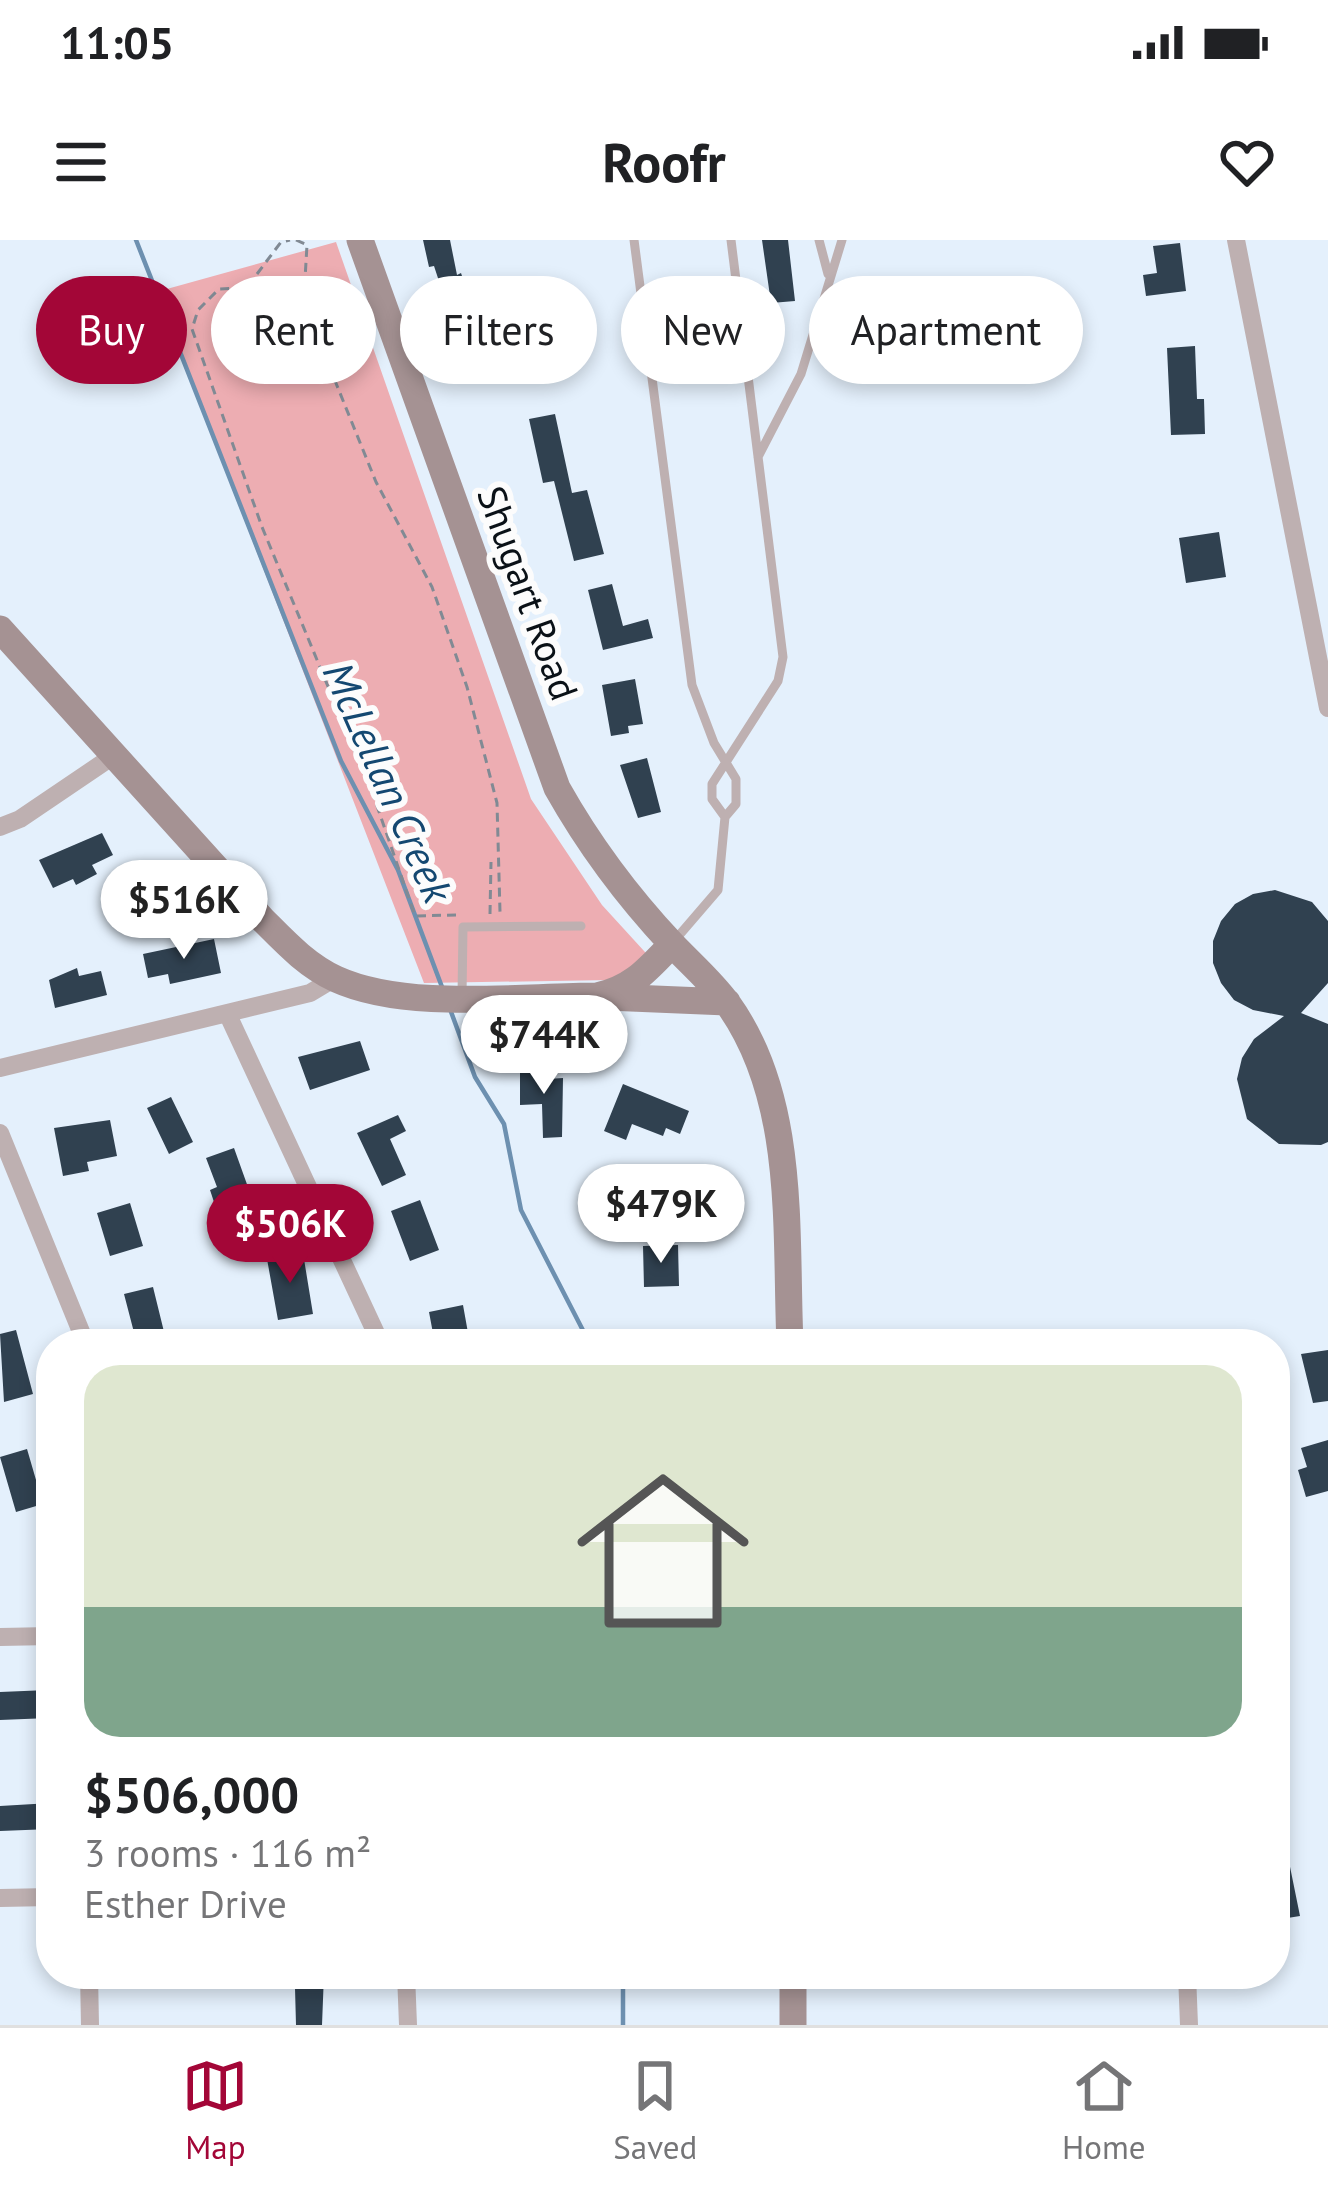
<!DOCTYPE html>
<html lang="en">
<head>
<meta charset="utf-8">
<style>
	:root { --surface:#fff; --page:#f2f2f2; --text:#202124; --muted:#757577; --line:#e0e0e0; --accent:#a30637 }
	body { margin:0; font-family:"PT Sans",sans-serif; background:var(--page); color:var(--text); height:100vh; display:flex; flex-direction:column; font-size:45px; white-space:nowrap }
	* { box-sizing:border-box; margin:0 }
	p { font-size:39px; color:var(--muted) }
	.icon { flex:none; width:66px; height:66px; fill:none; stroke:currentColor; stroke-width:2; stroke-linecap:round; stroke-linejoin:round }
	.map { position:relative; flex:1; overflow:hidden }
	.drawer { position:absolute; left:36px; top:1089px; width:1254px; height:660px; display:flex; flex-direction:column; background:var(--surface); border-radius:48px; box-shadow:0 6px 18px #0003 }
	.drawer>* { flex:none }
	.banner { position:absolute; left:36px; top:36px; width:1257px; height:108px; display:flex; gap:24px }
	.price { position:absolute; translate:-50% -102px; padding:0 27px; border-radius:42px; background:#fff; color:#222; font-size:39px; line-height:78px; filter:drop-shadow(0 3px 6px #0008) }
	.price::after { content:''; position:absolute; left:50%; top:72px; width:36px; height:27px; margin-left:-18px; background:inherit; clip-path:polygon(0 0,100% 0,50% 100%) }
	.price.on { background:var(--accent); color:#fff }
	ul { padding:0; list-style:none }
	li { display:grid; align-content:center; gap:24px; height:636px; padding:0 48px }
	li span { display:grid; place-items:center; height:372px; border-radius:36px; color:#555 }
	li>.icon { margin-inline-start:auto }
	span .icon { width:216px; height:216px; fill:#fffc; stroke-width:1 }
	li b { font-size:51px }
	.pill { padding:0 42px; border-radius:54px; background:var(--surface); box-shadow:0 6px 18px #0003; font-size:42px; line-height:108px }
	.pill.on { background:var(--accent); color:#fff }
	.status { display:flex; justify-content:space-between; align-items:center; height:84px; padding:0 60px; background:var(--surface); direction:ltr }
	.status svg { height:33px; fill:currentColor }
	header { display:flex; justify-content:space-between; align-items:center; height:156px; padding:0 48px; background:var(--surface); font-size:54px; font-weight:700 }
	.tabs { display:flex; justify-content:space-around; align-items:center; height:168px; border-top:3px solid var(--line); background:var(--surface); font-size:33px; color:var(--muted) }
	.tabs a { display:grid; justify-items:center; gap:6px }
	.tabs .on { color:var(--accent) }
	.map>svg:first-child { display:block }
</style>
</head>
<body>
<div class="status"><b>11:05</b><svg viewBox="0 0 49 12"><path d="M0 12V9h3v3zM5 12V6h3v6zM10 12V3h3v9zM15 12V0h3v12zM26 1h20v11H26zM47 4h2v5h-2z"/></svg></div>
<header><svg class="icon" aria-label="menu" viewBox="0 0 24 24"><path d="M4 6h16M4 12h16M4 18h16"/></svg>Roofr<svg class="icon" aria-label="heart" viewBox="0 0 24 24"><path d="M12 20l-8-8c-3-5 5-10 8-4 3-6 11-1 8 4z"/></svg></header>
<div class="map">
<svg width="1328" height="1785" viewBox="0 0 1328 1785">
	<rect width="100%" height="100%" fill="#e4f0fc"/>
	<path fill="#edadb2" d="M336,2l195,557 71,106 53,58 -44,17 -187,3 -268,-691z"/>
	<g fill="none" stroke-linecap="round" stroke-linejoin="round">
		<path stroke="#6d90b0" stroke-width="4.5" d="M136,0l205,521 57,109 44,117
			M450,769l25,68 29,47 17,86 69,134
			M623,1734v51"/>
	</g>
	<path fill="#304150" d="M423,0h27l7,35 4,-2 22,67 -22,8 -27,-82 -5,1z
		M762,0h26l7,61 -24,2z
		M1180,3l6,48 -40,5 -3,-21 14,-2 -4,-27z
		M1195,106l2,53h7l1,35 -34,1 -4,-87z
		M555,174l17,79 15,-3 17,64 -30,7 -20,-80 -11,2 -14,-64z
		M1219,292l7,45 -40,6 -7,-45z
		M612,344l11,42 25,-7 5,19 -50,12 -15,-60z
		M635,439l8,45 -15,2 1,7 -18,3 -9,-51z
		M647,518l14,54 -23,6 -18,-53z
		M102,593l11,22 -21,10 5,9 -21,11 -3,-6 -20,9 -14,-28z
		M1275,650l37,12 16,19v62l-27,30 27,11v118l-7,3 -42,-1 -32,-25 -10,-40 5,-21 12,-19 30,-23 -31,-6 -19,-10 -13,-17 -8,-20v-22l8,-20 14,-17 18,-10z
		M214,699l7,34 -51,11 -2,-10 -20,4 -5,-24z
		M77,728l2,8 22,-5 6,24 -52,13 -6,-28z
		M360,801l10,29 -60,20 -12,-33z
		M520,826h27v13l16,-1 -1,59 -19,1 -1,-34 -22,1z
		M623,844l66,27 -9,23 -14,-6 -3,8 -31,-12 -6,16 -22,-9z
		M171,857l22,45 -24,12 -22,-46z
		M398,875l8,16 -16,8 16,36 -24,11 -25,-53z
		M110,880l7,36 -30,6 2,9 -26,5 -9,-48z
		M234,908l24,67 -26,9 -8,-22 -9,3 -5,-15 7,-3 -11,-29z
		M420,960l19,50 -29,11 -19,-50z
		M130,963l13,43 -33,10 -13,-43z
		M678,1005l1,41 -35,1 -1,-41z
		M303,1013l10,61 -35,6 -11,-61z
		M153,1047l14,57h-30l-13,-50z
		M463,1065l7,39h-35l-6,-32z
		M16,1090l17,64 -29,8 -4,-68z
		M1328,1110v51l-15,2 -12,-49z
		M1328,1200v51l-22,6 -8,-27 9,-3 -6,-19z
		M27,1209l16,55 -27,8 -16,-55z
		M48,1450l1,28 -49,2v-28z
		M51,1563v26l-51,2v-25z
		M1287,1612l13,64 -25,4v-66z
		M285,1734h39l-2,51h-26l-1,-37h-10z"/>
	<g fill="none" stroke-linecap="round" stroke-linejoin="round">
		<path stroke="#818a94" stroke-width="3" stroke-dasharray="9 6" stroke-linecap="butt" d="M296,0l11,5 -4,68
			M248,46l33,-44 9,-2
			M490,674l1,-52
			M456,675l-41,1 -40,-116 -113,-273 -70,-198 6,-19 21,-21 45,-2 24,13 24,24 64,158 56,105 35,100 30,116 3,109"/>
		<path stroke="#beb0b1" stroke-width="9" d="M634,0l58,445 22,58 22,36v25l-11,13 -7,73 -43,50
			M819,0l9,34
			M758,217l43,-83 41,-134
			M725,577l-13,-18v-15l66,-103 5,-24 -52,-417
			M462,756l1,-69 118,-1"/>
		<path stroke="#beb0b1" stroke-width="18" d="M1236,0l92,468
			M0,587l20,-8 93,-63
			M228,775l153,329
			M0,828l310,-75 25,-15
			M0,893l86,211
			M0,1397l51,-1
			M0,1658l51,-1
			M89,1734l1,51
			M406,1734l2,51
			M1187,1734l2,51"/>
		<path stroke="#a59293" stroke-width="27" d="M360,0l197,548c32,57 70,108 115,156 19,20 40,38 56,60 69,96 57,228 62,340
			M0,389l263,291c22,22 43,45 73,59 70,32 184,17 261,17 35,-7 51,-27 75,-52
			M607,757l120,5
			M793,1734v51"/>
	</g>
	<g text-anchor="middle" stroke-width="12" stroke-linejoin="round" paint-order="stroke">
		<g font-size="39" fill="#0a1117" stroke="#fcfcfc">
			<text transform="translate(528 353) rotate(70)" y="14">Shugart Road</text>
		</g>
		<g font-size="42" font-style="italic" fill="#144871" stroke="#fcfcfc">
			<text transform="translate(388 542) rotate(66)" y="15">McLellan Creek</text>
		</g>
	</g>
</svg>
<b class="price" style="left:184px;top:722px">$516K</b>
<b class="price" style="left:544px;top:857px">$744K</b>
<b class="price" style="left:661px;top:1026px">$479K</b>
<b class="price on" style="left:290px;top:1046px">$506K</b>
<div class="banner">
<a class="pill on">Buy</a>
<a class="pill">Rent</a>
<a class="pill">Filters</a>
<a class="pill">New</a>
<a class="pill">Apartment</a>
</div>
<section class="drawer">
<ul>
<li><span style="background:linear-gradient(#dfe7d0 65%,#7fa58c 0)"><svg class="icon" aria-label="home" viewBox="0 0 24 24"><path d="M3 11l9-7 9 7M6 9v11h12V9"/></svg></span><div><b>$506,000</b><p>3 rooms · 116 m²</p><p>Esther Drive</p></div></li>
</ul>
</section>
</div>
<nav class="tabs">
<a class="on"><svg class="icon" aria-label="map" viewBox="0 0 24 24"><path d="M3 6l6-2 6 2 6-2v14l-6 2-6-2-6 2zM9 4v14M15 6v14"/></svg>Map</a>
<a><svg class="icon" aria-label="saved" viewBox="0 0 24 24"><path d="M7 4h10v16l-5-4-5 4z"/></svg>Saved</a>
<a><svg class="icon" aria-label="home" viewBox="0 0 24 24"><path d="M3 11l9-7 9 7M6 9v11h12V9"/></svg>Home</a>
</nav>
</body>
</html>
